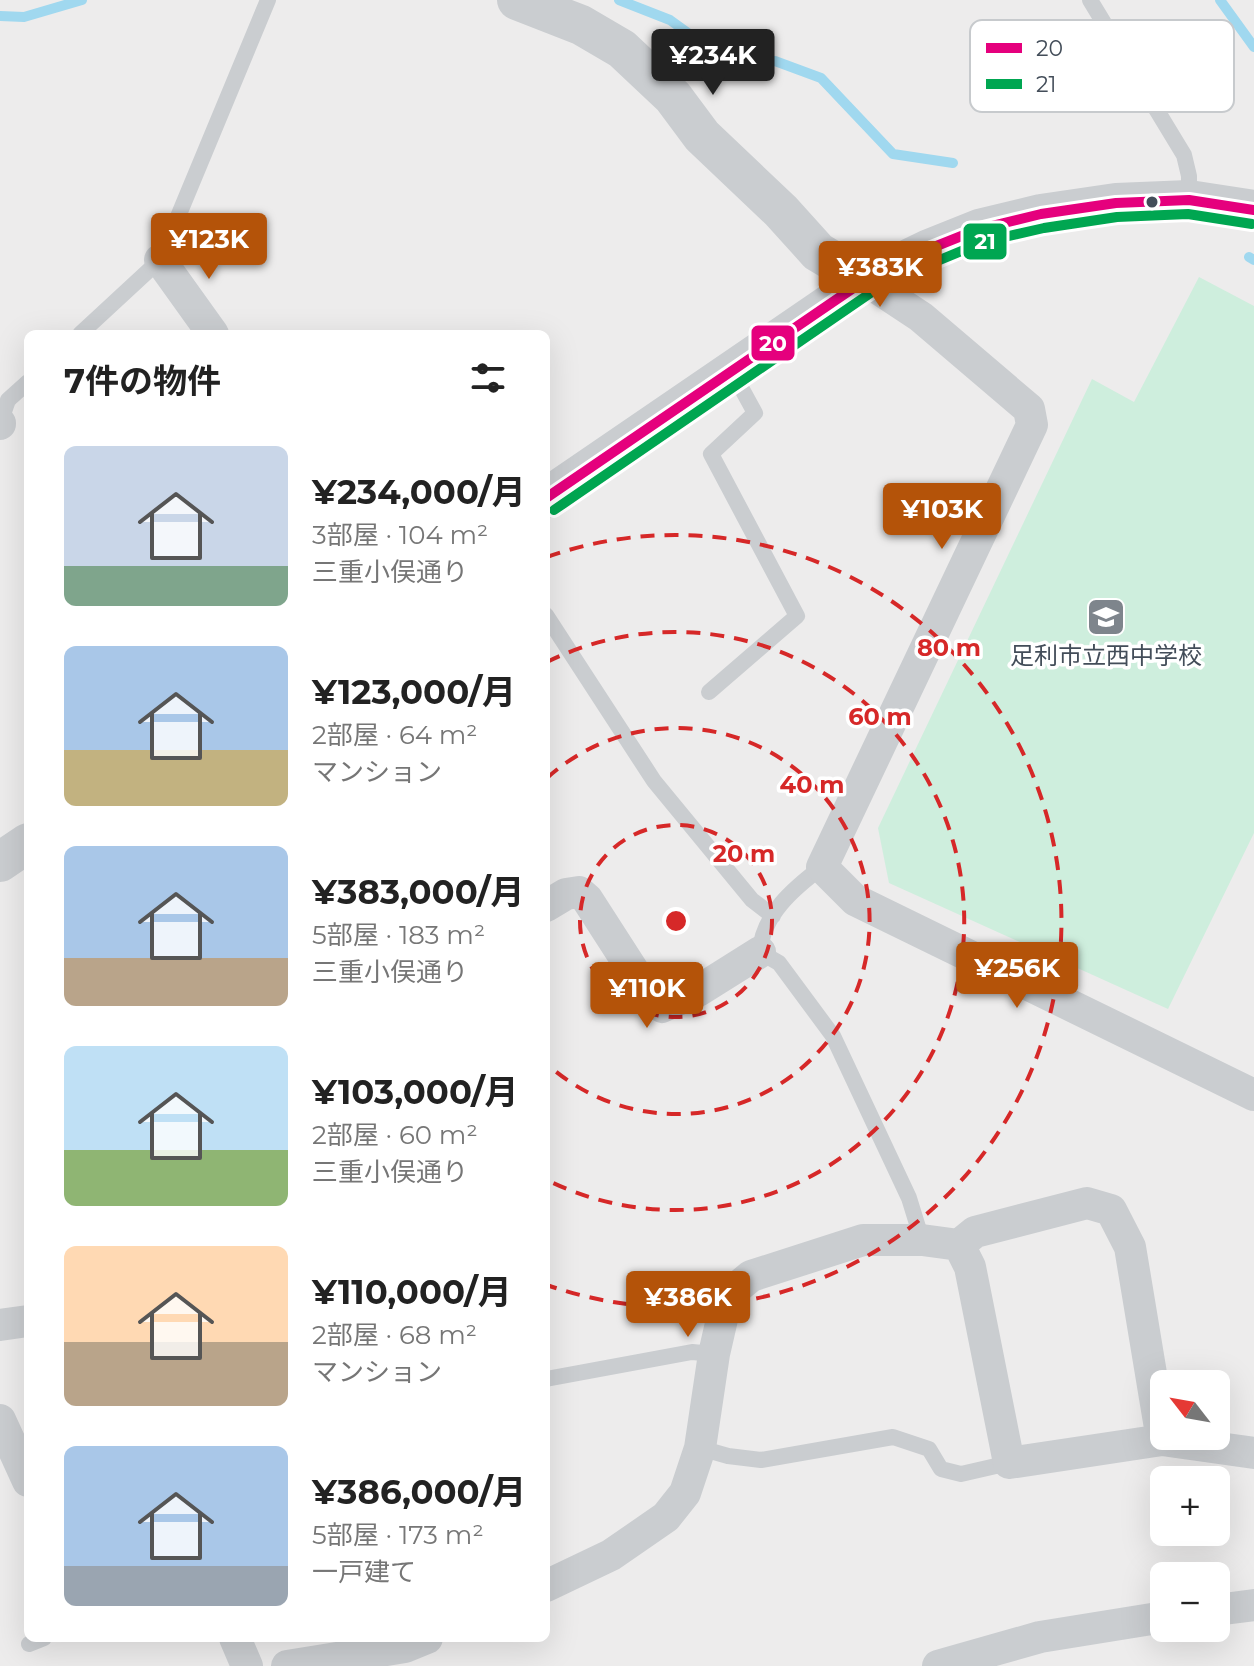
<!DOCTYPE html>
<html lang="ja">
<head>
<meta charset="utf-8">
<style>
	:root { --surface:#fff; --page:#f2f2f2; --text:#222; --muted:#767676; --accent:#b45309 }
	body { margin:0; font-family:Montserrat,"Noto Sans JP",sans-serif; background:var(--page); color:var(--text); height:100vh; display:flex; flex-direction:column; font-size:30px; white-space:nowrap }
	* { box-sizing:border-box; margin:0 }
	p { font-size:26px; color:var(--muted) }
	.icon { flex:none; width:44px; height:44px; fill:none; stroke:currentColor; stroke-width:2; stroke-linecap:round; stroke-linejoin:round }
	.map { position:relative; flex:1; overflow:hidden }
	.sheet { position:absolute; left:24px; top:330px; width:526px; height:1312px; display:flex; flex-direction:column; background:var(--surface); border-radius:12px; box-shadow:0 8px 32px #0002 }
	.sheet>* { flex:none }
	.needle { width:52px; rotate:301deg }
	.buttons { position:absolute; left:1150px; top:1370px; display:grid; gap:16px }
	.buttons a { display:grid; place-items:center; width:80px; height:80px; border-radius:12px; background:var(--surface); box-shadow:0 8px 32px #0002; font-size:40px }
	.price { position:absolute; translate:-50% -68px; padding:0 18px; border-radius:8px; background:var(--accent); color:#fff; font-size:26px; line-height:52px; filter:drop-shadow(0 2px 4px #0008) }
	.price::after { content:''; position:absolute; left:50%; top:48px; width:24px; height:18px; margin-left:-12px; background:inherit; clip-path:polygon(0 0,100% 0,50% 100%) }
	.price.current { background:#222; color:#fff }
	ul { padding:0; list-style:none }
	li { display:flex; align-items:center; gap:24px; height:200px; padding:0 40px }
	li span { display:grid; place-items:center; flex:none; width:224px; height:160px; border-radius:12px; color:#555 }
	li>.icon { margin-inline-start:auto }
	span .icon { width:96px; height:96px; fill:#fffc; stroke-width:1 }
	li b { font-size:34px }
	h2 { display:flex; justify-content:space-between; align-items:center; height:96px; padding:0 40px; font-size:34px }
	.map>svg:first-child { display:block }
</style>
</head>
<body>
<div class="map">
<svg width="1254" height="1666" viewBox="0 0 1254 1666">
	<rect width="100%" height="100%" fill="#edecec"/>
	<path fill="#ceeedd" d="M1199,277l55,29v527l-86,176 -279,-126 -11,-55 214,-449 42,23z"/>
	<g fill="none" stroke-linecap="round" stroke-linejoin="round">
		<path stroke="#a0d8ef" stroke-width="10" d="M619,0l51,20 54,39 51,2 46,17 72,76 60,9
			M1220,0l34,47
			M0,16l24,1 58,-17
			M1249,257l5,3"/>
		<path stroke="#cacdd0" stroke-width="16" d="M1090,0l94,155 5,21v23
			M80,334l80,-74 108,-260
			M0,423l8,-23 20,-18
			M546,615l108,166 98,119 21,16
			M709,692l88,-76 -86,-162 44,-41 -23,-42
			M822,867c-28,21 -60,48 -62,85l19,11 54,73 76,162 13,42
			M546,1379l146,-27 22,2
			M700,1448l28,8 33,4 132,-23 36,12 12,20 20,5 48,-11
			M29,1644l15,-6"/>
		<path stroke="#cacdd0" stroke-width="32" d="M160,260l53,74
			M865,280l56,37 108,92 3,16 -210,442 33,33 399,195
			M0,424v-1
			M546,906l20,-12 13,-2 8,7 65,101 10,7 36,-16 62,-39
			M0,1325l28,-4
			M0,1420l28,61
			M1162,1440l92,13
			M546,1586l65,-31 55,-38 19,-24 15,-45 14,-94 11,-48 4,-12 22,-18 112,-36h59l37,5 16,-13 112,-29 24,7 19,37 32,193 -153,23 -39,-196 -11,-22
			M1216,1610l38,-5
			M235,1638l12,28
			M287,1666l118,-19 22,-9
			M938,1666l102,-29 124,-20"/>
		<path stroke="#cacdd0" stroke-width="40" d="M517,0l64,25 41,24 51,48 29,39 79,75 37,41 47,28
			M546,498l319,-218 64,-31 50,-20 62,-15 75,-11 73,-3 65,10
			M0,862l28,-19"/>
		<defs>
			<path id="bus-1" d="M546,498l319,-218 64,-31 50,-20 62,-15 75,-11 73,-3 65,10"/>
			<path id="bus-2" d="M554,510l318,-218 63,-30 48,-20 61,-14 73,-11 71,-3 64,10"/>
		</defs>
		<use href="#bus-1" stroke="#fff" stroke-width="16"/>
		<use href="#bus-2" stroke="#fff" stroke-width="16"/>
		<use href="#bus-1" stroke="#e5007d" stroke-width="10"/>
		<use href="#bus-2" stroke="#00a651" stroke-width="10"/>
	</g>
	<g fill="none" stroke="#d62828" stroke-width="4" stroke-dasharray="14 10">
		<circle cx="676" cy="921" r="96"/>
		<path d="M547 778A193 193 0 1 1 547 1064"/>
		<path d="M547 662A289 289 0 1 1 547 1180"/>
		<path d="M547 557A386 386 0 1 1 547 1285"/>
	</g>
	<defs>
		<symbol id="school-square" viewBox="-11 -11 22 22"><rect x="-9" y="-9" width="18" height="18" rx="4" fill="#7e858c" stroke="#fff"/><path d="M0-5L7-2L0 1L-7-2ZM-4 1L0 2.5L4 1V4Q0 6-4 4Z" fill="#fff"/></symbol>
	</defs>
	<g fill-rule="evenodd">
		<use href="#school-square" x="1084" y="595" width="44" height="44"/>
	</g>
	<circle fill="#434d59" stroke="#fff" stroke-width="3" cx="1152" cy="202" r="7"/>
	<g text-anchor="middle" stroke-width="7" stroke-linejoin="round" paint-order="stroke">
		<g font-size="24" fill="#434d59" stroke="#fff">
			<text x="1106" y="664">足利市立西中学校</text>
		</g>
	</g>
	<rect x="970" y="20" width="264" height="92" rx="12" fill="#fff" stroke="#c7cacd" stroke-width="2"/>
	<rect x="986" y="43" width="36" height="10" fill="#e5007d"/>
	<rect x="986" y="79" width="36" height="10" fill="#00a651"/>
	<g font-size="22" fill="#434d59">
		<text x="1036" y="56">20</text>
		<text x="1036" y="92">21</text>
	</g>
	<circle cx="676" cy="921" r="12" fill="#d62828" stroke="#fff" stroke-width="4"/>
	<g font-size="24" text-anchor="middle" font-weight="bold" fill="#d62828" stroke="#fff" stroke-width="7" stroke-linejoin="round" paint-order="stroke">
		<text x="949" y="656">80 m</text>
		<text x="880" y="725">60 m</text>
		<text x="812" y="793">40 m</text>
		<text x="744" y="862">20 m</text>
	</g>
	<g stroke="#fff" stroke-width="3">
		<rect x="962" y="222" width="46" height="39" rx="8" fill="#00a651"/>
		<rect x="750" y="324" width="46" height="38" rx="8" fill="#e5007d"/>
	</g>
	<g font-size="22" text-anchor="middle" font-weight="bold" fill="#fff">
		<text x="985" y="249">21</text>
		<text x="773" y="351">20</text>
	</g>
</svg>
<div class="buttons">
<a><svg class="needle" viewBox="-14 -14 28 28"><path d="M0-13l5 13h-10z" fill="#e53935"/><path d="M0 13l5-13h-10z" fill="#767676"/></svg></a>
<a>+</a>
<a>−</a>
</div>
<b class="price current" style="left:713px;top:97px">¥234K</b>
<b class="price" style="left:209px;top:281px">¥123K</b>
<b class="price" style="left:880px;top:309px">¥383K</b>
<b class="price" style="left:942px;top:551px">¥103K</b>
<b class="price" style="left:1017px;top:1010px">¥256K</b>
<b class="price" style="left:647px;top:1030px">¥110K</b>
<b class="price" style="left:688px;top:1339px">¥386K</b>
<section class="sheet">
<h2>7件の物件<svg class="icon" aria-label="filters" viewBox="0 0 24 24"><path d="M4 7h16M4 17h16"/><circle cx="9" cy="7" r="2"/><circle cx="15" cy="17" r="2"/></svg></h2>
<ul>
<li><span style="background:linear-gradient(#c9d6e8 75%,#7fa58c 0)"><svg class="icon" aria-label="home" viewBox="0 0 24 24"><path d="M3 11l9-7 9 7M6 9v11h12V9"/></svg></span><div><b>¥234,000/月</b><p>3部屋 · 104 m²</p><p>三重小俣通り</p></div></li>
<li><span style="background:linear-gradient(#a9c7e8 65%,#c2b280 0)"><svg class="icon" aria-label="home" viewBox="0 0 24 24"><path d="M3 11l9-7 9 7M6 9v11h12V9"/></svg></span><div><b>¥123,000/月</b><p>2部屋 · 64 m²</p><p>マンション</p></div></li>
<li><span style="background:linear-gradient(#a9c7e8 70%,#b9a48a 0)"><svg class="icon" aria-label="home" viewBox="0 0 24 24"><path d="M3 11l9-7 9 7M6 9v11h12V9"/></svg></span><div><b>¥383,000/月</b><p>5部屋 · 183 m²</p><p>三重小俣通り</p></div></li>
<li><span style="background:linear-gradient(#bfe0f5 65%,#8fb573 0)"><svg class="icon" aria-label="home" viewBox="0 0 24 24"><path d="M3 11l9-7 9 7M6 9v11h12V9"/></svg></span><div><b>¥103,000/月</b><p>2部屋 · 60 m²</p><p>三重小俣通り</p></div></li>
<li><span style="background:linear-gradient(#ffd9b3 60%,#b9a48a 0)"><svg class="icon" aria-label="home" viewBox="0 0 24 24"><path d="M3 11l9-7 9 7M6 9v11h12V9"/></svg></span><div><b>¥110,000/月</b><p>2部屋 · 68 m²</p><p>マンション</p></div></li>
<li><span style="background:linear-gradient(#a9c7e8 75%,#9aa5b1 0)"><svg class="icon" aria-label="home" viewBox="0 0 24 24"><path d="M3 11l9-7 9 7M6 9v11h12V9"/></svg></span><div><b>¥386,000/月</b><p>5部屋 · 173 m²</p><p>一戸建て</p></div></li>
</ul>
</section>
</div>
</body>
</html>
